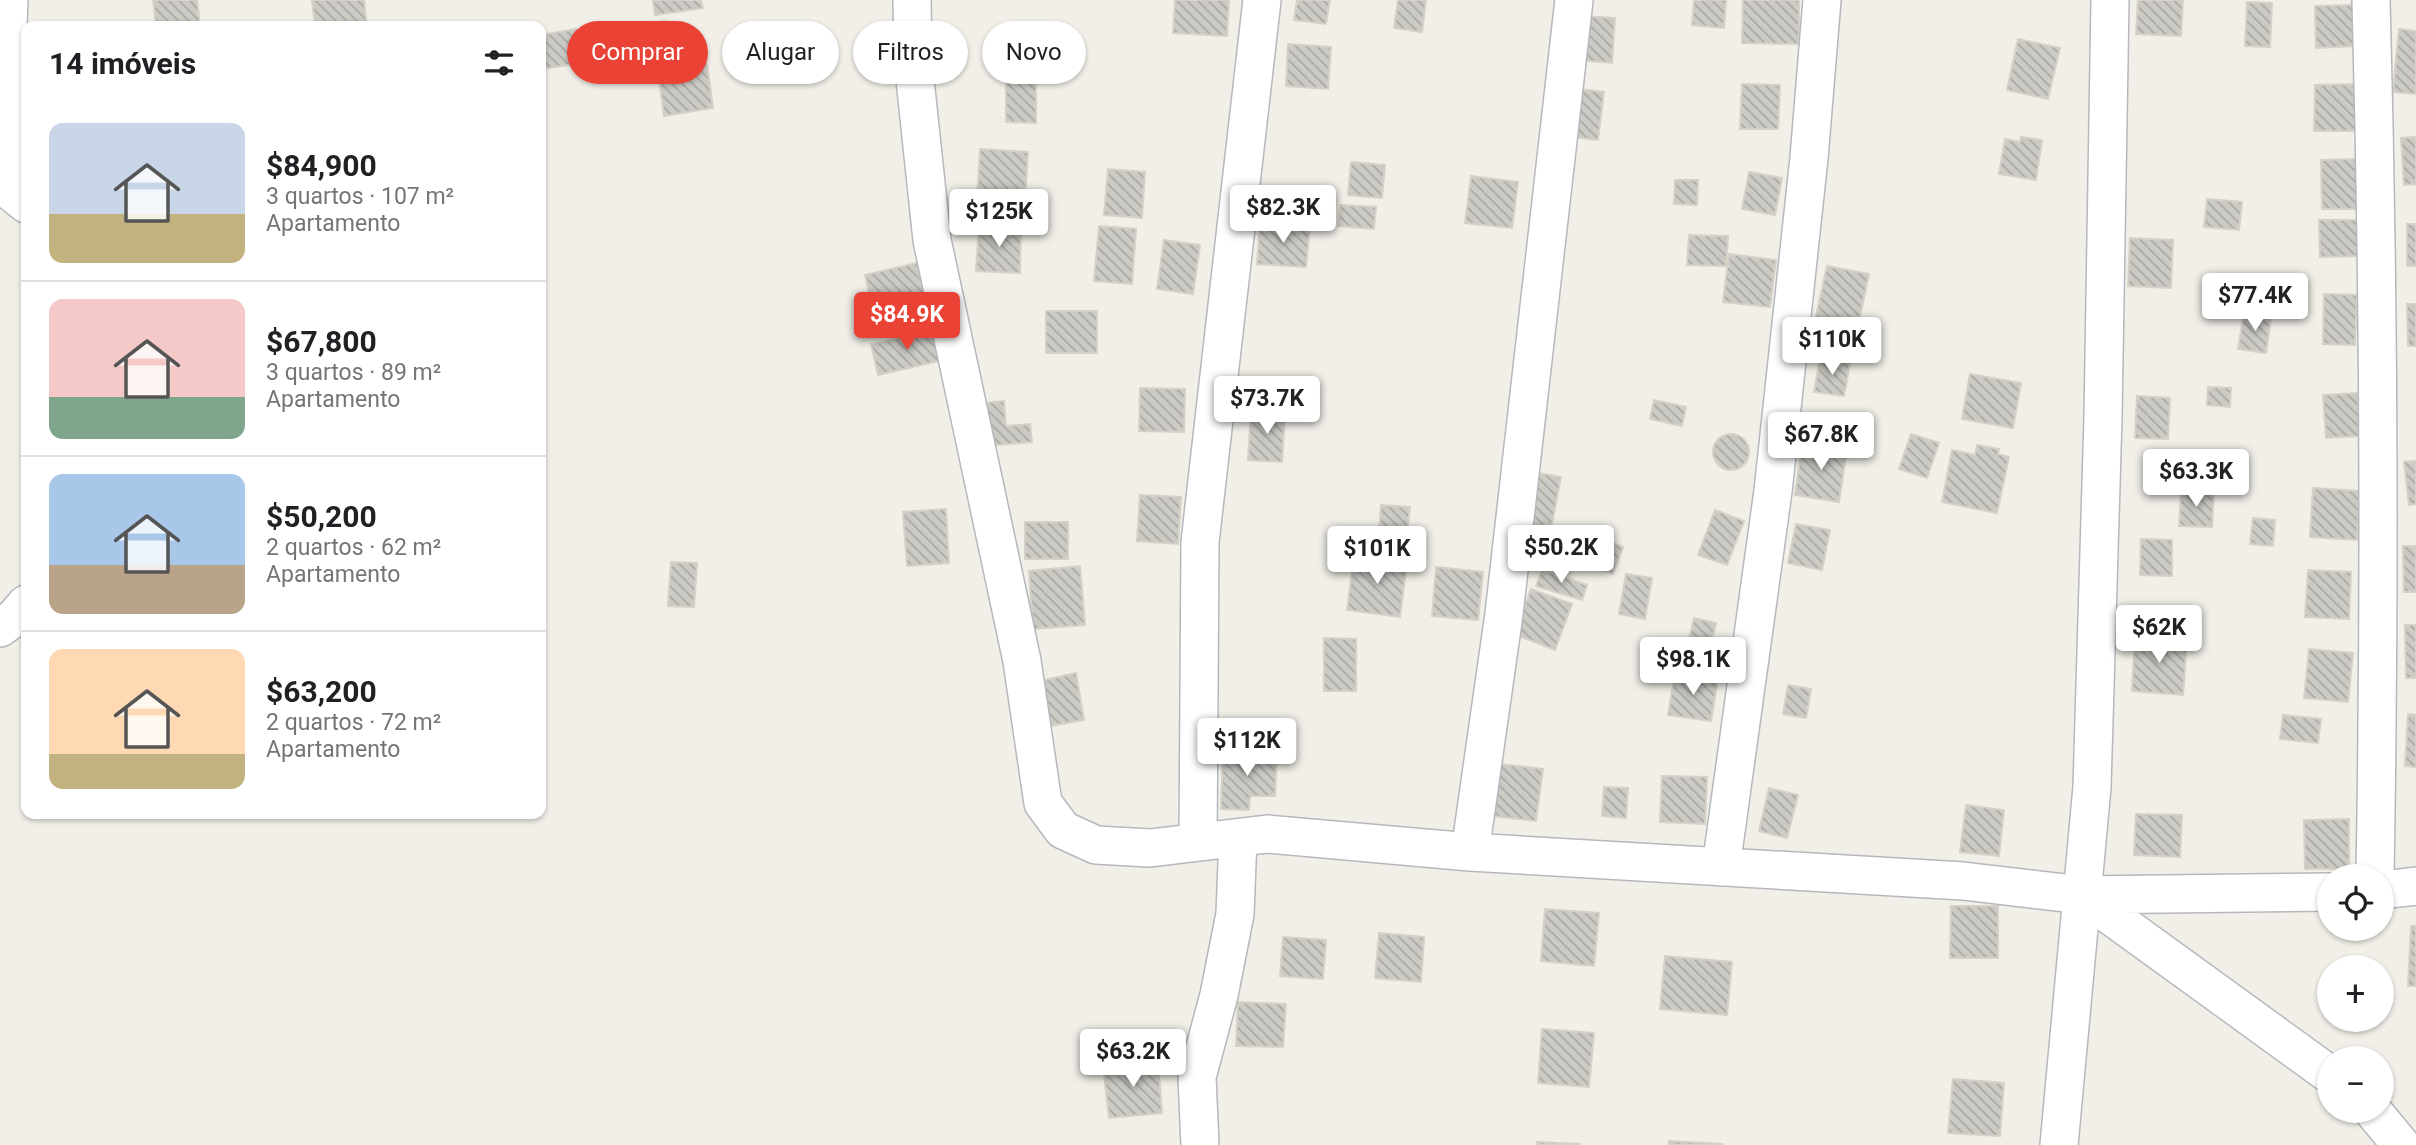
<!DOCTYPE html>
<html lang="pt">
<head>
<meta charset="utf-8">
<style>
	:root { --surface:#fff; --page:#f2f2f2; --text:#202124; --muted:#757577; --line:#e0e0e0; --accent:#ea4335 }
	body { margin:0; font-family:Roboto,sans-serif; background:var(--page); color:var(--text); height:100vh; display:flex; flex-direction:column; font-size:26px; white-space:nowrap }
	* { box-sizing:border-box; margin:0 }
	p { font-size:23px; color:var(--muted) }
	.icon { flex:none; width:38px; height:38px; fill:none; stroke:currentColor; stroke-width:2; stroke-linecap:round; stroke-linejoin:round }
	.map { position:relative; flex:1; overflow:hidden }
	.panel { position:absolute; left:21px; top:21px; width:525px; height:798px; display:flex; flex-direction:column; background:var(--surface); border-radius:14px; box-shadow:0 2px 5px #0004 }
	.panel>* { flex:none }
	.banner { position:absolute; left:567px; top:21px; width:665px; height:63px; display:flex; gap:14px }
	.fabs { position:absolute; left:2317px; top:864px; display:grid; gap:14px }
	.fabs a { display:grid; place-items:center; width:77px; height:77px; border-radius:50%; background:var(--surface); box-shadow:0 2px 5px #0004; font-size:35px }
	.price { position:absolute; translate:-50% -60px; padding:0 16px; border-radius:7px; background:#fff; color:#222; font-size:23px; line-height:46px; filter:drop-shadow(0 2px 4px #0008) }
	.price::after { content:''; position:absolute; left:50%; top:42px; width:21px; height:16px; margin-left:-10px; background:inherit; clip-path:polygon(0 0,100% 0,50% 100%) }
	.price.selected { background:var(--accent); color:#fff }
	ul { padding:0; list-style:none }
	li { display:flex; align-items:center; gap:21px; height:175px; padding:0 28px }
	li+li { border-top:2px solid var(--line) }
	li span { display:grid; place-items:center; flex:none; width:196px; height:140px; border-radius:14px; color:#555 }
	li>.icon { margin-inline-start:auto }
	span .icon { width:84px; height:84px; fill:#fffc; stroke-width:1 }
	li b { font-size:30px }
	h2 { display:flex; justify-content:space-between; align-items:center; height:84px; padding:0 28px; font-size:30px }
	.pill { padding:0 24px; border-radius:32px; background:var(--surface); box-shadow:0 2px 5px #0004; font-size:24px; line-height:63px }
	.pill.selected { background:var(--accent); color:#fff }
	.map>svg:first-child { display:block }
</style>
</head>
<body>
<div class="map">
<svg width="2416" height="1145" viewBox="0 0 2416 1145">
	<defs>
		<pattern id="building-back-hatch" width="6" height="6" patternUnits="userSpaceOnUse" patternTransform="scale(1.75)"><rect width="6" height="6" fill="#cccac5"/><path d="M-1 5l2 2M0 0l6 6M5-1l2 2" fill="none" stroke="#a9a8a4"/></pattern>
	</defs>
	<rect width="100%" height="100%" fill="#f1efe8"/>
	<path fill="url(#building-back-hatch)" stroke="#d6d1c6" stroke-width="2" d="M153,0h44l3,26h-44z
		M312,0h52l3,26h-52z
		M653,0h48l2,8 -48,7z
		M1175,0h54l-2,36 -54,-3z
		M1297,0h33l-4,24 -32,-4z
		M1398,0h28l-4,32 -28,-4z
		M1694,0h32l-2,28 -32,-3z
		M1743,0h56v44l-57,-1z
		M2138,0h45l-2,36 -45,-2z
		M2247,2l25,1 -2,44 -25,-1z
		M2355,5l1,41 -40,2 -1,-42z
		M1582,16l33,2 -3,45 -34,-3z
		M666,21l3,23 -33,5 -3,-23z
		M576,29l5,34 -39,6 -1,-34z
		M2399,29l17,2v63l-23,-2z
		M2018,39l42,9 -12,51 -41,-9z
		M1288,44l43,3 -3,42 -42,-3z
		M707,64l6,44 -49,8 -6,-45z
		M1006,82h30v41l-30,-1z
		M1742,84l38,1 -2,44h-38z
		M2358,84l-1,47h-43l1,-46z
		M1570,88l34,4 -6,48 -34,-4z
		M2021,137l21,3 -6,40 -37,-6 6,-35 15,3z
		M2416,137v47l-12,1 -3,-47z
		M980,149l48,3 -3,49 -48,-2z
		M2358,159l1,50h-37l-1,-49z
		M1351,162l34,3 -3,33 -34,-3z
		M1108,169l37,3 -3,46 -38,-3z
		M1749,172l33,6 -7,37 -33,-6z
		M1471,176l47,6 -6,46 -47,-5z
		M1675,180h23l-1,25 -23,-1z
		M2207,199l35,3 -3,28 -35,-3z
		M1340,205l36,2 -2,22 -36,-3z
		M2319,220h40v36l-39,1z
		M1260,222l50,4 -4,41 -49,-3z
		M979,224l42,2 -1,47 -44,-2z
		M2407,224h9v42h-9z
		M1099,226l37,3 -4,55 -38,-3z
		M1689,235l39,1 -2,30 -39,-1z
		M2130,238l43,2 -2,48 -43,-2z
		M1164,240l36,5 -7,49 -36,-5z
		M1729,254l47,6 -6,47 -47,-5z
		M917,263l11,50 -52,12 -11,-50z
		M1827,266l42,8 -12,56 -42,-9z
		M2324,294l33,1 -2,50 -32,-1z
		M2407,304h9v42h-8z
		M1046,311h51v42h-51z
		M2244,313l27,5 -5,35 -28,-4z
		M937,330l7,30 -66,15 -7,-31z
		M1820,358l30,5 -6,33 -30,-4z
		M1970,374l51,9 -8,45 -51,-9z
		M2208,387l23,1 -1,19 -23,-2z
		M1140,388l45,1 -1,43 -45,-1z
		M2358,393l2,43 -34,2 -3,-43z
		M2137,396l33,2 -2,41 -33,-1z
		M1654,400l32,7 -4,19 -32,-7z
		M1004,401l2,25 24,-2 2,18 -46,4 -4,-43z
		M1251,411l34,2 -3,49 -34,-2z
		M1911,434l28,9 -12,35 -28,-9z
		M1713 452a18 18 0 1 1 36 0a18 18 0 1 1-36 0Z
		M1802,442l45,7 -8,53 -44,-7z
		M1977,445l22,4 -1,5 11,3 -12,56 -55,-11 10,-52 23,5z
		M2416,461v43l-7,1 -5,-43z
		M1528,471l33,6 -10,52 -33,-5z
		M2313,488l47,3 -3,49 -47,-3z
		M2181,491l33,2 -2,34 -33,-1z
		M1140,495l41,2 -3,47 -41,-3z
		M1381,505l29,2 -3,27 -28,-2z
		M946,509l3,54 -42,3 -4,-54z
		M1715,510l29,11 -17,44 -29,-10z
		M2253,518l22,2 -2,26 -23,-2z
		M1025,522h43v37h-43z
		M1796,524l34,6 -8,40 -34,-7z
		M1601,538l22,9 -10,27 -23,-8z
		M2141,539l31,1v36l-32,-1z
		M2403,546h13v46h-12z
		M1354,556l53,7 -7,54 -53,-7z
		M671,562l26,1 -3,44 -26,-1z
		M1080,566l5,59 -52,4 -4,-58z
		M1436,567l47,5 -5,48 -46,-4z
		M1542,570l45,15 -5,15 -46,-14z
		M2308,570l43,2 -2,47 -44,-2z
		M1626,574l26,4 -7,41 -26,-5z
		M1531,589l41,15 -17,46 -41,-16z
		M1694,618l22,5 -5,22 -22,-6z
		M2405,625h11v53h-10z
		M2135,636l52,4 -4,55 -51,-4z
		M1324,638l32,1v52h-32z
		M2309,649l44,4 -5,49 -44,-4z
		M1675,672l43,7 -7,42 -43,-6z
		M1076,673l8,47 -40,7 -8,-45z
		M1788,685l23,4 -5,29 -23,-4z
		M2408,714l8,1v52l-11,-1z
		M2283,715l38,4 -3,24 -38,-4z
		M1223,751l54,2 -2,43h-25l-1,14 -28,-1z
		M1490,763l53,6 -7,52 -53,-6z
		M1662,776l45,1 -2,47 -45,-2z
		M1604,787l24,1 -2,30 -24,-2z
		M1769,788l29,7 -11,43 -28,-7z
		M1966,805l38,5 -5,46 -39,-4z
		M2136,814l46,1 -2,42 -46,-2z
		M2349,819v50h-44l-1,-49z
		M1951,906h47v52h-48z
		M1545,909l54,4 -5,53 -53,-5z
		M2411,926h5v60h-8z
		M1379,933l45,4 -3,45 -46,-4z
		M1283,937l43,3 -3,39 -43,-3z
		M1665,956l67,6 -5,53 -67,-6z
		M1238,1002l48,2 -3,43 -47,-1z
		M1542,1029l52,4 -5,54 -51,-4z
		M1158,1061l4,52 -53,5 -6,-52z
		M1953,1079l51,4 -4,53 -52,-3z
		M1669,1141l53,3v1h-53z
		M1537,1142l43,2v1h-43z"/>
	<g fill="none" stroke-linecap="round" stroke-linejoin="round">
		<defs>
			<path id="minor" d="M9,0l-5,129v57l22,18
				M912,0l1,61 19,179 90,421 21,142 20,27 33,15 54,3 117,-14 203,18 493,29 119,14 247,-3
				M2371,0c8,292 9,584 4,877
				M0,628l14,-10 12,-14
				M1198,842l2,-300 62,-542
				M1470,852l34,-238 70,-614
				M1721,867l52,-376 36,-333 13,-158
				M2382,890l34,-4
				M2082,895l247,179
				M2373,1111l28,34
				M1200,1145l-3,-68 22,-82 16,-81 3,-76
				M2059,1145l33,-358 11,-370 7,-417"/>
		</defs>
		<use href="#minor" stroke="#b5b8bc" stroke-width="40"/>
		<use href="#minor" stroke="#fff" stroke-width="37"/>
	</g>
</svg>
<div class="fabs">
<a><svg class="icon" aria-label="locate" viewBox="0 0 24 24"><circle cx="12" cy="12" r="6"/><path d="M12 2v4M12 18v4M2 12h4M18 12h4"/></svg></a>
<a>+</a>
<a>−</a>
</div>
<b class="price" style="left:1283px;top:245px">$82.3K</b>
<b class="price" style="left:999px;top:249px">$125K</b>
<b class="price" style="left:2255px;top:333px">$77.4K</b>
<b class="price selected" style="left:907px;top:352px">$84.9K</b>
<b class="price" style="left:1832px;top:377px">$110K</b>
<b class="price" style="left:1267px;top:436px">$73.7K</b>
<b class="price" style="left:1821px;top:472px">$67.8K</b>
<b class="price" style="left:2196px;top:509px">$63.3K</b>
<b class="price" style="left:1561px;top:585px">$50.2K</b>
<b class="price" style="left:1377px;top:586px">$101K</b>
<b class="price" style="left:2159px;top:665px">$62K</b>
<b class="price" style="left:1693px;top:697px">$98.1K</b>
<b class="price" style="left:1247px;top:778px">$112K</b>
<b class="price" style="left:1133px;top:1089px">$63.2K</b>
<div class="banner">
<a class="pill selected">Comprar</a>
<a class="pill">Alugar</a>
<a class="pill">Filtros</a>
<a class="pill">Novo</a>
</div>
<section class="panel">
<h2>14 imóveis<svg class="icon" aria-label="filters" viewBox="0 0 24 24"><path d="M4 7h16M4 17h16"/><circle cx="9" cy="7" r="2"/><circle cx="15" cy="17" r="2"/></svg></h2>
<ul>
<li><span style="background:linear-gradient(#c9d6e8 65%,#c2b280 0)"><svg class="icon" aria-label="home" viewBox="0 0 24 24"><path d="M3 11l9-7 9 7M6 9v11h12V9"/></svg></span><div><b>$84,900</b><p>3 quartos · 107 m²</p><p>Apartamento</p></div></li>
<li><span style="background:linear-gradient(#f6c9c9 70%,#7fa58c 0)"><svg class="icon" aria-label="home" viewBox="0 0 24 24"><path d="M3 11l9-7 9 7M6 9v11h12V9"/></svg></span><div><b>$67,800</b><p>3 quartos · 89 m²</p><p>Apartamento</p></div></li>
<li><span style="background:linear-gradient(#a9c7e8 65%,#b9a48a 0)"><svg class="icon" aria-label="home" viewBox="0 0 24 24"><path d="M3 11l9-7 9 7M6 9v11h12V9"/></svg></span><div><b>$50,200</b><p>2 quartos · 62 m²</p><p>Apartamento</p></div></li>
<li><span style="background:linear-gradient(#ffd9b3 75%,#c2b280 0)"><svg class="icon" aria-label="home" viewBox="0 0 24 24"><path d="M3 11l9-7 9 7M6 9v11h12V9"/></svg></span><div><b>$63,200</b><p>2 quartos · 72 m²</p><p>Apartamento</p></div></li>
</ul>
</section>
</div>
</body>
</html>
